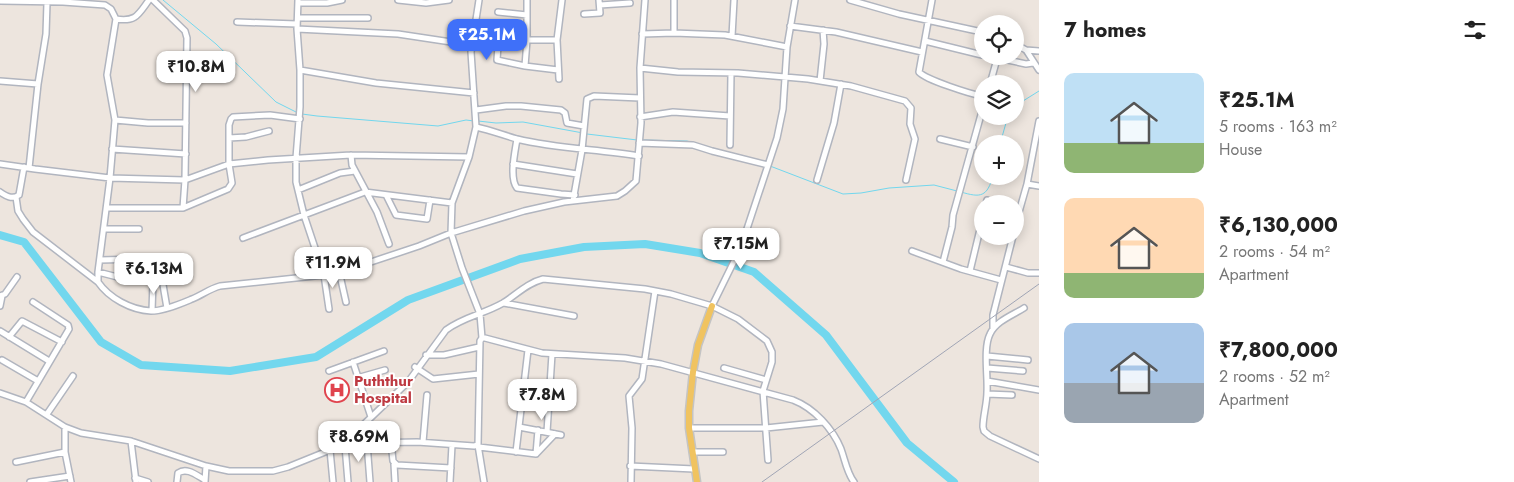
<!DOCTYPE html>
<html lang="en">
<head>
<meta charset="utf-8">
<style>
	:root { --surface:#fff; --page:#f6f6f6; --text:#222; --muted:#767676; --accent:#3f70f9 }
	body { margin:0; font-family:Jost,sans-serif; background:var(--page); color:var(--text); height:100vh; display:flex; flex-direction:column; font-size:19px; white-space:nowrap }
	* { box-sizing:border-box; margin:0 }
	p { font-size:16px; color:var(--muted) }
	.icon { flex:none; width:28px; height:28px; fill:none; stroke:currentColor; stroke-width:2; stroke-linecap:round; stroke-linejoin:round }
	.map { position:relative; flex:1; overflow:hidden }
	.drawer { display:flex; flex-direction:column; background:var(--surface); width:475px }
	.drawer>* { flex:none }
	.buttons { position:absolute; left:974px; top:15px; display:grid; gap:10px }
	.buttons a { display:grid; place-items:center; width:50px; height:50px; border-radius:50%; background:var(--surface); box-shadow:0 2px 12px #0003; font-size:25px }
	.price { position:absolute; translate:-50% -42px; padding:0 11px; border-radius:10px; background:#fff; color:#222; font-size:16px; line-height:32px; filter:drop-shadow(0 1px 2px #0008) }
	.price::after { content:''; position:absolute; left:50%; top:30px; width:15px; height:11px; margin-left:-8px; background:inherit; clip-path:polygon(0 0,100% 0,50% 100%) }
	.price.selected { background:var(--accent); color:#fff }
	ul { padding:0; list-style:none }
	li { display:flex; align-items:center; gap:15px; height:125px; padding:0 25px }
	li span { display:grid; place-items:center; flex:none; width:140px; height:100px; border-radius:10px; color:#555 }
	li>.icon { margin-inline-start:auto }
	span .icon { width:60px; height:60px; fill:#fffc; stroke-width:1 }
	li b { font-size:21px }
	h2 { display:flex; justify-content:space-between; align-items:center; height:60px; padding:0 25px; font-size:21px }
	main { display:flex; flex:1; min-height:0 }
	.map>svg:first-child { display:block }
</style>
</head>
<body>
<main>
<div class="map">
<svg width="1039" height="482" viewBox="0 0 1039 482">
	<rect width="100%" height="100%" fill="#ede5de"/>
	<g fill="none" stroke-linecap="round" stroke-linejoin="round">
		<path stroke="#72d7ee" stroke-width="1" d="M163,0l53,44 60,58 22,11
			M1015,106l24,-15
			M302,114l15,2 121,10 28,-6 8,1
			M478,121l18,2 27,-1 60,11
			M587,134l50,6
			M641,140l46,1 44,12
			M1000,144l8,-28
			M770,166l73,28 18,-1 28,-5 45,-3 23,6
			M961,192c20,6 26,5 32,-16"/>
		<path stroke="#72d7ee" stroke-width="8" d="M0,235l24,7 77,100 40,23 89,6 86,-14 92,-57 112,-41 64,-12 61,-3 55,9 54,19 72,63 81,108 47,39"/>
		<defs>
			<path id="minor" d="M153,0l32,31 2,7 -2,142 -2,28
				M298,0l-1,29 3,41v37l-4,51v24l8,33 20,60 5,34
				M398,0l28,3 23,-3
				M850,0l49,14 83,18
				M932,0l-13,72c7,8 52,22 63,24
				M0,1l63,1 42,3 6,4 5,10c20,3 22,-4 33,-19
				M298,3h29l15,-3
				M600,5l30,-2
				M498,12l29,3
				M584,14l16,-1 -1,-13
				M298,18h70
				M116,19l-9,56 8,45 -5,58 -12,94v10c11,16 33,28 53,29 13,0 29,-7 41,-12 10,-4 17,-10 28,-13l104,-11 44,-12 51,-17 32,-13 73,-22 40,-9 53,-6 8,-5 11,-10 5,-58 -1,-55 5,-68
				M237,22l60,2
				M790,26l46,6 86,20
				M297,29l101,5 73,11
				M527,30l-24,-1 -4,2 -2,29 28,6 33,4
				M473,32l25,3
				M674,33v-33
				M642,34l32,-1 51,2 62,12
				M732,36l2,-36
				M527,40h30
				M925,41l57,14
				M1015,44l11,6 13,20
				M1026,50l13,1
				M989,56l37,8 7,-1
				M525,66l2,-26v-40
				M640,68l38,4 60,1 70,6 43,7 54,15 6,7 -1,16 5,15 -9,41
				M300,70l76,13 98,10
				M559,79l-2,-39 5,-40
				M0,81l38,3
				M820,81l4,-37 -1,-14
				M990,84l7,-25
				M476,110l30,-4h15l40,4 4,3 2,10 17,3
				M640,117l33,-5 57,4
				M115,120l33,3h38
				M476,127c14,3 27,8 41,12 40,10 81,10 122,17
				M229,138l17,-1 23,-6
				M517,139c-2,13 -8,39 0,49l44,6 14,1
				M940,139l33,8
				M639,143l54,2 19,6 56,14
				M730,145l1,-72
				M112,149l74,5
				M351,155l1,10 25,47 12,32
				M469,157l-17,46 -1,30 11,35 18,46 2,24
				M0,164l35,5 75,9 75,2 44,-16 39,-4 83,-5 118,2 7,-30 -5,-75 8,-52
				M513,164l64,10
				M29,168l9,-84 8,-50 1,-31
				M817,180l17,-57 7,-39
				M1027,184l12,2
				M298,190l42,-17 15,-2
				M0,192c6,4 12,8 19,3l5,-28
				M386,195l10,20 31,4 3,-19
				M16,197l2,14 5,8 10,13 65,50
				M573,201l9,-51 5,-51 7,-3 46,2
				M986,204l1,-4
				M107,208h76l45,-19 4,-6 -3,-19v-39l2,-6 2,-2 37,-2 30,4
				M1015,226l12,-42 12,-63
				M104,229h35
				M243,238l122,-46 87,11
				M912,251l49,18 40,11
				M100,260l39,-1
				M943,262l9,-35 1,-12 29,-104
				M149,265l4,16 -1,30
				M1006,267l22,6h11
				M339,271l7,31
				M970,271l12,-50
				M98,272l31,8
				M162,279l5,29
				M0,296l5,-2 12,-17
				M504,303l70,13
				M0,306l2,-10
				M712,306l29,-59 36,-109 6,-29 4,-62 8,-47
				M1024,308c-11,7 -28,13 -34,26 -7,14 -2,42 -3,58 0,12 -4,24 -4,35l1,4 6,5 49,23
				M993,329v-14l20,-79
				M0,331l49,30
				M9,337l13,-16 40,21
				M426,355h18l35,-8
				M987,356l41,4
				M2,360l36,21
				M353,362l18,55
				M415,367l18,12 46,-5
				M724,368l42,12
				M987,368l36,3
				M329,371l55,-20
				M357,378l28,-8
				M987,381l52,9
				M0,393l26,9 39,25 16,6 50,8 75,25 23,5h44l15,-4 47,-19 32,-5 50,-1 57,4 4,-1 2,-104 2,-3h3l57,15 83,5 36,6 132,36c21,8 40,29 48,49 4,11 6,24 13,33
				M987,394l25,1
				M26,402l43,-73 -1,-4 -35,-23
				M47,414l26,-38
				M65,427v25l6,30
				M519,427l42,8
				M689,428h77l57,-6
				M547,432l5,-78
				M131,441l5,41
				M391,442l2,19 4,4 54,3
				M423,442l4,-47
				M367,443l3,39
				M478,445l6,37
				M345,446l3,36
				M340,447l68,-65 38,-52c17,-13 38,-16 57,-27 13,-8 24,-20 40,-24l102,10 26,5 41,12 26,13 29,22 5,11v10l-9,29 5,69
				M479,447l57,7 19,-20
				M330,450l3,32
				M516,452l12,-102
				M694,452h29
				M536,454l2,-24
				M16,462l49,-10
				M394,464l1,18
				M630,466l64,3
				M135,478l13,4
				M30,482l40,-6
				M177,482l1,-9c9,-6 18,2 27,7
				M205,482l1,-16
				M450,482l2,-37
				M631,482l1,-54 -3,-32 13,-17 13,-88"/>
			<path id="major" d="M697,482l-8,-54v-17l4,-39 5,-27 14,-39"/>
		</defs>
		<use href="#minor" stroke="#b1b5bf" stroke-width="8"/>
		<use href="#major" stroke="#c4c4c4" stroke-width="9"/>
		<use href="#minor" stroke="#fff" stroke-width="5"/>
		<use href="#major" stroke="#f0c360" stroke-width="6"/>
		<path stroke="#a0a5b5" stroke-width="1" d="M762,482l277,-198"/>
	</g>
	<defs>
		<symbol id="hospital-ring" viewBox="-11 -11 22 22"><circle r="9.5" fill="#fff" stroke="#e0444e" stroke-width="1.5"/><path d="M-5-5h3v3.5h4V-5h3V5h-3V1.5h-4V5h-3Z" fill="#e0444e"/></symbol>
	</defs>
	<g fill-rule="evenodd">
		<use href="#hospital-ring" x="323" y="376" width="28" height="28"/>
	</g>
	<g text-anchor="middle" stroke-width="4" stroke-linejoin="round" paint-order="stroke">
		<g font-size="15" font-weight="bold" fill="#be3a42" stroke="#fff" text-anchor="start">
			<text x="354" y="386">Puththur<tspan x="354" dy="17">Hospital</tspan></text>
		</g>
	</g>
</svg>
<div class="buttons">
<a><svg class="icon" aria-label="locate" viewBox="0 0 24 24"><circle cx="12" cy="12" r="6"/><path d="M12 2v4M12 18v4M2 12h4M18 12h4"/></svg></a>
<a><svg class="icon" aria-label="layers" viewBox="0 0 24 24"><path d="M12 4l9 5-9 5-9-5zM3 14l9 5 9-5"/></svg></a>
<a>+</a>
<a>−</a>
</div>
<b class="price selected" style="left:487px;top:61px">₹25.1M</b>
<b class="price" style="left:196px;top:93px">₹10.8M</b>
<b class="price" style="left:741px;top:270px">₹7.15M</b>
<b class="price" style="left:333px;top:289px">₹11.9M</b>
<b class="price" style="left:154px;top:295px">₹6.13M</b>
<b class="price" style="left:542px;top:421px">₹7.8M</b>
<b class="price" style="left:359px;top:463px">₹8.69M</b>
</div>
<section class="drawer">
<h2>7 homes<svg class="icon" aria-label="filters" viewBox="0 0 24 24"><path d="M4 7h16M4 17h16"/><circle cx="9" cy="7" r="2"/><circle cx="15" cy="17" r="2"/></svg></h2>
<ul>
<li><span style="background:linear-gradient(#bfe0f5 70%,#8fb573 0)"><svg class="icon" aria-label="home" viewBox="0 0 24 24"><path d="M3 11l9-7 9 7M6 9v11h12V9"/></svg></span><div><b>₹25.1M</b><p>5 rooms · 163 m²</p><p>House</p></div></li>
<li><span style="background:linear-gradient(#ffd9b3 75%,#8fb573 0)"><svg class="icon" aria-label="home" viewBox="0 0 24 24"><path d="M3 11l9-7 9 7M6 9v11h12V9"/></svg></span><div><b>₹6,130,000</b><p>2 rooms · 54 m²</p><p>Apartment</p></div></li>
<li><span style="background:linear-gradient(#a9c7e8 60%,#9aa5b1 0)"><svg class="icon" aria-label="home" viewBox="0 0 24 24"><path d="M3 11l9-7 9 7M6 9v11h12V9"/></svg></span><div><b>₹7,800,000</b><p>2 rooms · 52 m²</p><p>Apartment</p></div></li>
</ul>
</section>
</main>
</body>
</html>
